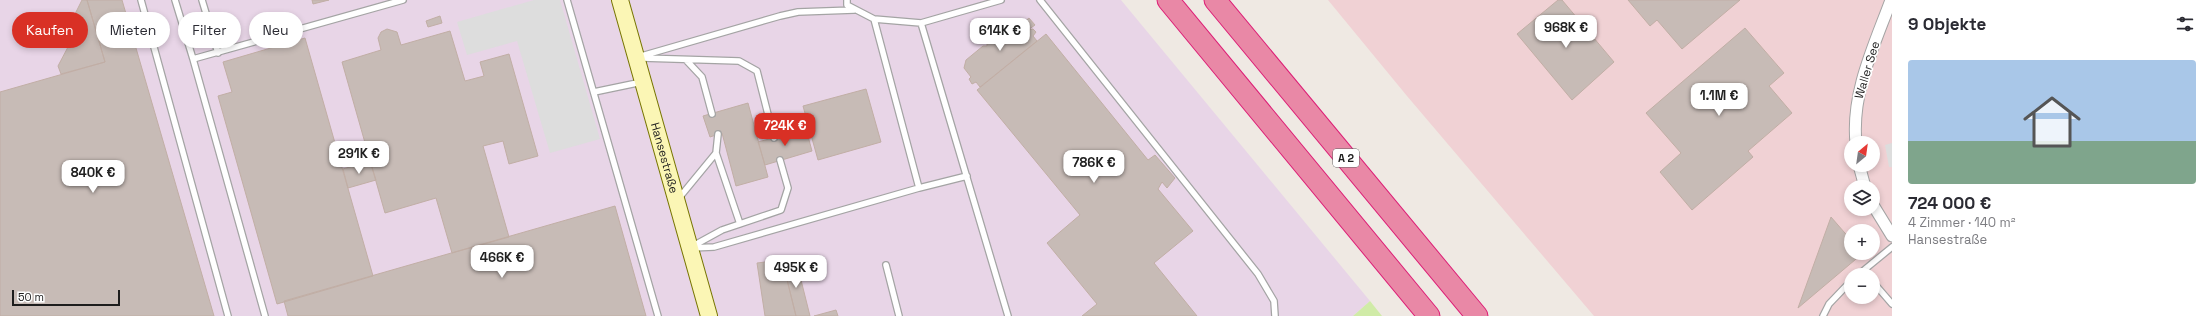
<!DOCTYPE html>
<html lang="de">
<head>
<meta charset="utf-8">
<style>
	:root { --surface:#fff; --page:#f7f7f7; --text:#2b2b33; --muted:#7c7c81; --accent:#d93025 }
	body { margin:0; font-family:"Space Grotesk",sans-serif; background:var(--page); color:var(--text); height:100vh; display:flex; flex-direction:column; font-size:15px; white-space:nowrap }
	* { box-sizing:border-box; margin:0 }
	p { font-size:13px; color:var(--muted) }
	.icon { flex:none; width:22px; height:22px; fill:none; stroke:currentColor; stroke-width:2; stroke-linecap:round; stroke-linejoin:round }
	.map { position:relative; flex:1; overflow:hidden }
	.drawer { display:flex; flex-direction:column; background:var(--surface); width:320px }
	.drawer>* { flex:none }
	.guide { position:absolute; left:12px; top:12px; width:380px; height:36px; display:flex; gap:8px }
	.needle { width:26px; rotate:29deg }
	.fabs { position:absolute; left:1844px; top:136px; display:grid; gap:8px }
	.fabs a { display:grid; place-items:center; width:36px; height:36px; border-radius:50%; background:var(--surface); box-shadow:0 2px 6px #0003; font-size:20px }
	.scale { position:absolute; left:12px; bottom:10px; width:108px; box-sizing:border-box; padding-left:4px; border:2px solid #1d1d1d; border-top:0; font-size:11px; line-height:14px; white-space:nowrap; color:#1d1d1d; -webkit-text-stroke:3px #fff; paint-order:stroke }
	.price { position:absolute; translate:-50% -34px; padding:0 9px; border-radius:8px; background:#fff; color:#222; font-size:13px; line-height:26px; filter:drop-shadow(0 1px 2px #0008) }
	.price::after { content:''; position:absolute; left:50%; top:24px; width:12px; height:9px; margin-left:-6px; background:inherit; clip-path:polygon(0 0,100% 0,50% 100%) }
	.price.active { background:var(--accent); color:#fff }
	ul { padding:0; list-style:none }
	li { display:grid; align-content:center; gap:8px; height:212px; padding:0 16px }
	li span { display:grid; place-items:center; height:124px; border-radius:4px; color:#555 }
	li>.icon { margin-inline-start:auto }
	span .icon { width:72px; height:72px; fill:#fffc; stroke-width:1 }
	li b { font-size:17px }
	h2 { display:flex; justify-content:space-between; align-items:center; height:48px; padding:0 16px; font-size:17px }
	.chip { padding:0 14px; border-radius:18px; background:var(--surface); box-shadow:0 2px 6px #0003; font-size:14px; line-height:36px }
	.chip.active { background:var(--accent); color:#fff }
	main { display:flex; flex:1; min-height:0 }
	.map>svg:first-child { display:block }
</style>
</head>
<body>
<main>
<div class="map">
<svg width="1892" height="316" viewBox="0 0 1892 316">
	<rect width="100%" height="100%" fill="#efe9e3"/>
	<path fill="#f0d1d4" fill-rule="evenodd" d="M1328,0h564v316h-298l-187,-220zM1851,143h22v22h-22zM1851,187h22v22h-22zM1851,231h22v22h-22zM1851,275h22v22h-22z"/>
	<path fill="#e8d5e7" d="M0,0h1121l249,301 -17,15h-1353z"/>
	<path fill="#d0eba7" d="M1370,301l12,15h-29z"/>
	<path fill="#ddd" d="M534,0h26l40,139 -50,14 -33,-112 -50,14 -10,-33z
		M1892,143v24h-3l-4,-22z"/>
	<path fill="#c7bbb6" stroke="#c1aea5" d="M82,0h5l18,62 -44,12 -3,-8 10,-19 -2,-7 11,-19 -2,-7z
		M87,0h35l92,316h-214v-224l105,-30z
		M312,0h17l-16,4z
		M1558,0h4l52,62 -42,38 -55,-66z
		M1628,0h112l-58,49 -25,-29 -7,6z
		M440,16l2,7 -14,4 -2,-6z
		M1029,18l6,7 -7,5 5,-1 3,3 -3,4 4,5 -57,46 -4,-5 -4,2 -3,-5 2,-2 -7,-9 2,-8 17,-14h4v-3l10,-7h2l1,-4 13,-11 10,2z
		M1745,28l39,45 -15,13 23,27 -44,38 5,6 -61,53 -32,-38 21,-19 -35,-40z
		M387,29l10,3 4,13 49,-14 15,50 19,-5 -4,-14 29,-8 29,102 -29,8 -6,-23 -20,5 26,91 -57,16 -16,-55 -51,15 -43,-151 39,-12 -3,-12 3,-6z
		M1046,34l102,126 7,-5 20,23 -8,10 -5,-6 -4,7 35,42 -39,32 43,53h-115l15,-12 -50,-61 33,-28 -103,-125z
		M305,38l68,238 -96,28 -59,-208 14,-4 -9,-30z
		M866,89l15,53 -63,18 -15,-54z
		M748,103l20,74 -32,9 -14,-53 -12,4 -7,-21z
		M806,129l6,22 -47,14 -7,-23z
		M370,161l6,19 -28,8 -5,-19z
		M615,206l31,110h-358l-4,-15z
		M1831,217l20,23v13l11,1 -64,54z
		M782,260l14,56h-31l-8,-53z
		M796,260l14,56h-14l-13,-53z
		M836,310l2,6h-24z"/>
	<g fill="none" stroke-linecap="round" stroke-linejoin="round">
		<defs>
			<path id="service" d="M141,0l87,316
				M175,0l18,59 72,257
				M202,0l16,53
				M567,0l91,316
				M847,0v5l27,14 47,4 80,-23
				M1040,0l218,274 16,27 1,15
				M874,19l45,169
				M921,23l87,293
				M638,57l142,-41 18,-4 56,-2
				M642,58l97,3 18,10 17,67
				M193,59l210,-59
				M686,60l16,17 10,37
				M594,92l48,-10
				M716,153l2,-19
				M679,198l37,-45 24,71
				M691,247l31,-17 59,-20 7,-22 -8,-28
				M691,248l23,-1 205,-59 48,-12
				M886,265l13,51
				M1858,275l34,-28
				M1873,282l19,22
				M1823,316l6,-12 22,-23"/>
			<path id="minor" d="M1856,143c-5,-50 18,-97 35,-143
				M1859,165l6,22
				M1873,205l19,31"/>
			<g id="secondary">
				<path id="s1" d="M620,0l89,316"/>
			</g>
			<path id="motorway" d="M1168,0l261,316
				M1215,0l262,316"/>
		</defs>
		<use href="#service" stroke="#a4a4a4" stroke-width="8"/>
		<use href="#minor" stroke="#a4a4a4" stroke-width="13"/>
		<use href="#secondary" stroke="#777502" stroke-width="18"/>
		<use href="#motorway" stroke="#dd1f77" stroke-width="23"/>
		<use href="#service" stroke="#fff" stroke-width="5.5"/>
		<use href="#minor" stroke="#fff" stroke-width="11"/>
		<use href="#secondary" stroke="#fbf6b5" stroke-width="16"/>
		<use href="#motorway" stroke="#e988a6" stroke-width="21"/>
	</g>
	<g text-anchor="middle" stroke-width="3.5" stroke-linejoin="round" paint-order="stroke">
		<rect fill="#fff" stroke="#616161" stroke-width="1" x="1333" y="149" width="26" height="18" rx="3"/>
		<g font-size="11" font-weight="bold" fill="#1d1d1d">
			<text x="1346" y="162">A 2</text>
		</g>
		<g font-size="12" fill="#1d1d1d" stroke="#fff">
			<text transform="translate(1867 70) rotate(-73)" y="4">Waller See</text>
			<text dy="4" stroke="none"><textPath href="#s1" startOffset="164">Hansestraße</textPath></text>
		</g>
	</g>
</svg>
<div class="fabs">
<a><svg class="needle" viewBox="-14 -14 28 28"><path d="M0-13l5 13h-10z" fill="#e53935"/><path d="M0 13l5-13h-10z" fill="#7c7c81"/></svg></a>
<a><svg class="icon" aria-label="layers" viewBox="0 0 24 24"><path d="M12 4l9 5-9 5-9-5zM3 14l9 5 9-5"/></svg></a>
<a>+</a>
<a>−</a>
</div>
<div class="scale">50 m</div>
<b class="price" style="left:1566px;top:49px">968K €</b>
<b class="price" style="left:1000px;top:52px">614K €</b>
<b class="price" style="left:1719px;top:117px">1.1M €</b>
<b class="price active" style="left:785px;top:147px">724K €</b>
<b class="price" style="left:359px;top:175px">291K €</b>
<b class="price" style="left:1094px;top:184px">786K €</b>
<b class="price" style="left:93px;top:194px">840K €</b>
<b class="price" style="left:502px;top:279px">466K €</b>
<b class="price" style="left:796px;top:289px">495K €</b>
<div class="guide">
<a class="chip active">Kaufen</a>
<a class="chip">Mieten</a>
<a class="chip">Filter</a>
<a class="chip">Neu</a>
</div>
</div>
<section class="drawer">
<h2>9 Objekte<svg class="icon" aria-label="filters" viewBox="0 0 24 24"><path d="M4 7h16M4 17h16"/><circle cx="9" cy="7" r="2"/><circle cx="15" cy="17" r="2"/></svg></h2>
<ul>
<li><span style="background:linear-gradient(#a9c7e8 65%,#7fa58c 0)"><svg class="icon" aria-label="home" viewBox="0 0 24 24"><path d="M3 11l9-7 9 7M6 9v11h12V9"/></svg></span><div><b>724 000 €</b><p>4 Zimmer · 140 m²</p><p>Hansestraße</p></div></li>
</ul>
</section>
</main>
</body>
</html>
